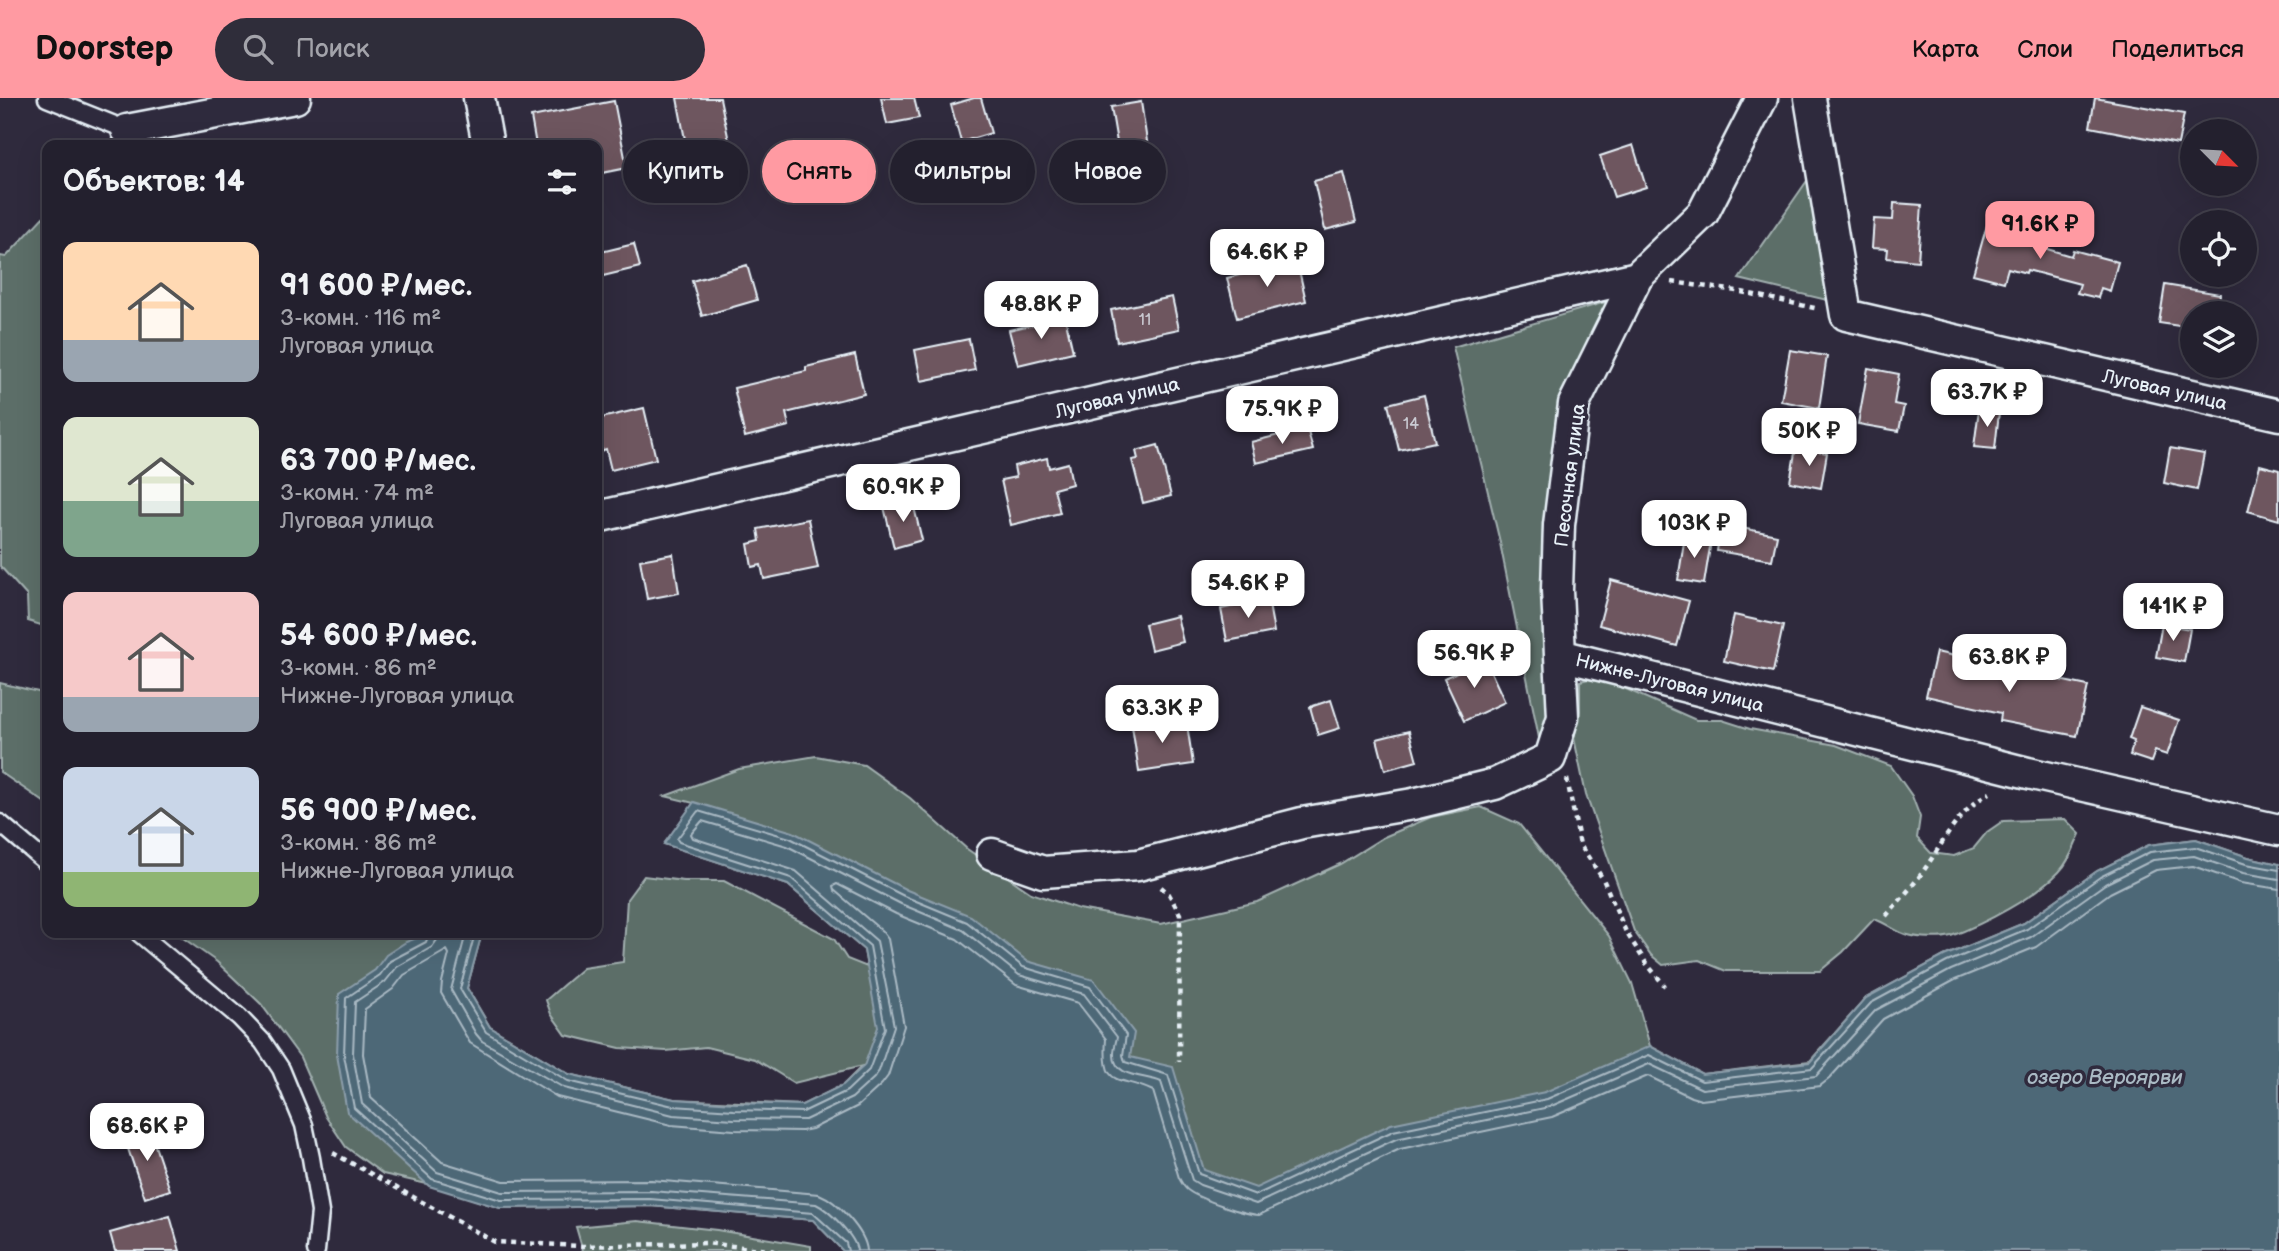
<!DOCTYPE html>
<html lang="ru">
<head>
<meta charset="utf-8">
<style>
	:root { --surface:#23202e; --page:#2f2d3a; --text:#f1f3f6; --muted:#a3a3aa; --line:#403e4a; --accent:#ff9aa2 }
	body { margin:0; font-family:"Balsamiq Sans",sans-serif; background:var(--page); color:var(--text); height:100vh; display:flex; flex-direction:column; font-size:26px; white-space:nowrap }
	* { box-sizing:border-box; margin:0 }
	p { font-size:23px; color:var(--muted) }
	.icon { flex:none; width:38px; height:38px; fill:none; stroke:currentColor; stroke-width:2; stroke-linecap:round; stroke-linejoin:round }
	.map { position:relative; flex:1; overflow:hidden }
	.side { position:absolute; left:42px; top:42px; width:560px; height:798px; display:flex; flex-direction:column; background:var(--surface); border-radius:14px; box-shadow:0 7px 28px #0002,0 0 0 2px var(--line) }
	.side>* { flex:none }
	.guide { position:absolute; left:623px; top:42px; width:665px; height:63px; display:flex; gap:14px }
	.needle { width:46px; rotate:114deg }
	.buttons { position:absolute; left:2180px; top:21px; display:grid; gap:14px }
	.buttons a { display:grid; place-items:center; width:77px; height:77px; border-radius:50%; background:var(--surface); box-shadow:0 7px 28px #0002,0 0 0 2px var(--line); font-size:35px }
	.price { position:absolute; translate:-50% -60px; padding:0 16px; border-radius:14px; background:#fff; color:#222; font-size:23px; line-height:46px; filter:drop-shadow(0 2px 4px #0008) }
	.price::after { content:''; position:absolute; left:50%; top:42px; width:21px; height:16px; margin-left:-10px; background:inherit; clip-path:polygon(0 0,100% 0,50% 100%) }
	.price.on { background:var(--accent); color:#111 }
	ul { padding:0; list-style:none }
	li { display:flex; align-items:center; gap:21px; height:175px; padding:0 21px }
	li span { display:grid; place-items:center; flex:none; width:196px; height:140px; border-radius:14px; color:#555 }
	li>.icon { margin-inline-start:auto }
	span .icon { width:84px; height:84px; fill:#fffc; stroke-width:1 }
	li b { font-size:30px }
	h2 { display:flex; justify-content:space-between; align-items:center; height:84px; padding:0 21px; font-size:30px }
	.pill { padding:0 24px; border-radius:32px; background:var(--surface); box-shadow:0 7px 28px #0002,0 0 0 2px var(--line); font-size:24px; line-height:63px }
	.pill.on { background:var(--accent); color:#111 }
	header { display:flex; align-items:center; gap:42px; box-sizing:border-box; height:98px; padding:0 35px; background:var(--accent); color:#111 }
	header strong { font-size:33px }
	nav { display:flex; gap:38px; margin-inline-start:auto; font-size:24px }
	.search { width:490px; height:63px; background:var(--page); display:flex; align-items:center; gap:18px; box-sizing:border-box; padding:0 24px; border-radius:38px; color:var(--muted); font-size:26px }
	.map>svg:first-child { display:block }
</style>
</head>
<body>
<header>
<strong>Doorstep</strong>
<div class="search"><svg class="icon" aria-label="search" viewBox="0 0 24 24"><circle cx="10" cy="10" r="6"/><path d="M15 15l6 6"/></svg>Поиск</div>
<nav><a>Карта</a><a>Слои</a><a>Поделиться</a></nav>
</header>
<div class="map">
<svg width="2279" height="1153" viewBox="0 0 2279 1153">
	<rect width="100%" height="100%" fill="#2f2a3d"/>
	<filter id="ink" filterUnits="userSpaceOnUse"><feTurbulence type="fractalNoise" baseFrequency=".0143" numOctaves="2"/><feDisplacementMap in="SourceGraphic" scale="14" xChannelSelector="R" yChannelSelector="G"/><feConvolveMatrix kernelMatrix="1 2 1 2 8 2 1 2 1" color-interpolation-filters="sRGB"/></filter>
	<g filter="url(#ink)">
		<path fill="#5c6e67" stroke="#a2b0b0" stroke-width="2" d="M1811,77l20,126 -92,-22z
			M43,119l4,5v405l-19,-6 -1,-25 -27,-30v-310l6,1z
			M1609,203l-47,102 -10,314 -13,21 -40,-200 -46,-191z
			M1588,581l29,6 79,35h26l28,9 86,16 55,21 21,30 8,21 -3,21 14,15 23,3 20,-8 13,-16 16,-11 62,-2 15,15c-6,13 -11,28 -21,38 -24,25 -75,52 -108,64 -10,3 -33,2 -43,-1 -11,-2 -21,-12 -34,-16l-31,33 -23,19h-94l-27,-11 -36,5 -12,-10 -17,-24 -48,-136 -12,-57 6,-27v-30z
			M0,585l47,11v110l-47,-32z
			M816,658l48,9 46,33 57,51 64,44 48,16 82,15 96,-22 83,-38 44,-27 47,-20 50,-10 38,17 90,112 23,47 18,63 52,28 108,-13 56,-63 78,-42 80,-33 73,-52 52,-26 47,-6 52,18 31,7v387h-1436l-30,-31 -163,-14 -150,2 -73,-24 -44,-10 -37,-27 -20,-30 -26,-60 -39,-53 -44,-42 -41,-29h306l-15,55 23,39 79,47 105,25 128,6 41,-20 19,-19 -68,17 -39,-24 -49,-12 -40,4 -46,-3 -54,-13 -15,-21 -5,-14 37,-32 40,-6 4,-63 17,-23 40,5h40l110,58 13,20 20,8 -3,-17 -76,-65 -124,-41 30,-41 -29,-7 74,-27z
			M637,1123l80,9 94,16v5h-228l-7,-24z"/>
		<path fill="#4e6777" stroke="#8c9eab" stroke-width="2" d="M694,704l99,30 114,58 64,26 56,45 67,19 40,53 -4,24 43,10 31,103 52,18 135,-64 154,-32 105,-46 52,28 108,-12 56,-64 78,-42 80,-33 73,-52 52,-26 47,-6 52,18 31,7v387h-1436l-30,-31 -163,-14 -150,2 -71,-22 -82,-74 -10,-57 2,-61 36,-24 11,-15 20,-13 24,-9h52l-15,55 23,39 79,47 105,25 61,4 67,2 41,-20 21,-19 14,-39 -14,-77 -76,-65 -124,-41z"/>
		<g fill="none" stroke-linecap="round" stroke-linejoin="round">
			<path stroke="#aabac4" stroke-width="2" d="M429,835l-3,9 -36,19 -10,14 -34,23 -2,57 10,53 78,71 69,21 149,-1 163,14 33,30 2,8
				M438,835l-1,7 -5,7 -35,20 -12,15 -30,20 -2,52 9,50 75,68 65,20 149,-1 165,13c13,6 40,33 41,47
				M466,835l-15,57 25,44 6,7 82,47 109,27 61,4 71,1 47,-22 22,-20 5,-7 15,-45 -17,-85 -81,-70 -103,-33 -2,-4 11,-13 85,25 114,58 62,26 56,45 65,19 33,43c-1,5 -3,11 -3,17 -1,24 32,21 47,28l31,98 8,5 56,19 140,-65 153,-32 100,-43 53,25 114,-13 60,-66 75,-40 80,-33 74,-53 48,-24 41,-4 49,17 36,6
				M475,835l-15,56 26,43 82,49 105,25 61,4 69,2 44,-21 22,-21 16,-42 -15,-82 -79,-68 -112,-36 -2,-3 21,-28 92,27 114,58 63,26 56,45 67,20 36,48 -3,20 2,7 43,13 31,99 57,21 137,-64 154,-32 102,-44 53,26 110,-13 59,-65 76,-41 80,-33 73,-52 50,-25 45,-5 51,17 33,6
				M867,1153c-1,-19 -30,-50 -48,-57l-168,-14 -147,1 -62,-19 -71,-64 -8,-44 2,-45 28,-20 11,-14 43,-25 2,4 -7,28 -1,11 29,50 87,54 114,28 63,5 68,1 10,-2 46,-23 24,-22 6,-8 16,-50 -16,-87 -6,-8 -48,-41 -1,-4 4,-2 59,30 61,25 59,46 62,18 28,36c-4,52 12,35 47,52l26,87c3,5 5,10 10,13 13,9 55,23 70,24l141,-66 152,-32 96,-41 43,21 10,3 119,-14 9,-7 54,-60 72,-39 81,-33 74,-54 46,-23 37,-4 48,17 38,6"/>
		</g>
		<path fill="#6e565f" stroke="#e8f1f8" stroke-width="2" d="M677,0h43l9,43 -42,9z
			M881,0h33l5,20 -32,6z
			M974,0h7l10,35 -30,9 -10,-37z
			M2095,0l89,16 -6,30 -88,-17z
			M614,3l13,67 -30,6v-29h-61l-5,-28z
			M1141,4l9,59 -29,5 -10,-59z
			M1633,47l13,42 -32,10 -14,-41z
			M1344,75l12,49 -31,8 -11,-49z
			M1894,105l28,2 -4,56 -31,-3 1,-9 -16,-1 2,-29 19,1z
			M1989,120l31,9 -4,13 55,16 2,-6 45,12 -8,29 -9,-3 -3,10 -21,-5 3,-9 -53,-14 -1,3 -18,-5 -4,14 -31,-8z
			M634,146l6,23 -37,9 -6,-23z
			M1297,163l9,40 -69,17 -10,-40z
			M747,167l10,35 -55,16 -10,-35z
			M2165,187l55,9 -3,19h-24v15l-34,-5z
			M1172,199l7,32 -62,13 -6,-32z
			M1065,219l8,35 -55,13 -9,-35z
			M969,241l6,31 -54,11 -6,-31z
			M1790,252l37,6 -8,52 -38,-7z
			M855,257l9,39 -78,19 3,13 -44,11 -11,-49 72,-17v-4z
			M1868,270l31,6 -5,30 10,2 -5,25 -41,-7z
			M1424,297l11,47 -36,8 -11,-46z
			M644,310l12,51 -45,11 -5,-21 -9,3v-33z
			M1979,311l20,3 -4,37 -21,-2z
			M1307,330l6,22 -57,13 -5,-21z
			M1158,347l13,51 -28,7 -11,-43 6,-1 -2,-8z
			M1796,349l31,6 -6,35 -31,-6z
			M2170,350l34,6 -7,36 -33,-7z
			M1047,360l2,10 19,-5 4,21 -18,5 6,24 -49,12 -10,-45 15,-3 -2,-11z
			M2260,367l19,5v50l-31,-9z
			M912,401l10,41 -28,8 -10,-41z
			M808,421l10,49 -54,11 -3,-14 -9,2 -4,-23 12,-3 -2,-12z
			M1721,426l56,11 -5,25 -55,-9z
			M1685,438l26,5 -7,43 -26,-4z
			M673,456l6,39 -32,6 -7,-39z
			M1611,482l78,21 -12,45 -78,-21z
			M1268,501l6,33 -47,9 -6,-32z
			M1734,517l49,11 -10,46 -49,-11z
			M1177,518l6,26 -32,8 -6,-26z
			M2162,526l28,5 -6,33 -28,-5z
			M1936,554l46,10 -1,2 107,22 -11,50 -77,-15 1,-8 -75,-17z
			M1485,561l20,43 -41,19 -20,-43z
			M1331,602l9,28 -22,7 -8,-28z
			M2140,609l39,13 -12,35 -12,-4 -4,11 -21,-7 4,-14 -5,-2z
			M1186,620l7,46 -54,8 -7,-46z
			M1409,633l8,30 -32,9 -8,-31z
			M149,1030l21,62 -25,8 -21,-61z
			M170,1118l10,35h-65l-5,-18z"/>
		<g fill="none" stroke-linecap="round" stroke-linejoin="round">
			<defs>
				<path id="service" d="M47,0l80,32
					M0,725l47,40
					M139,835l100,84 24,25 18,27 23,56 7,33 9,54 -4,39"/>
				<path id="minor" d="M479,0l9,47
					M1810,0l36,217 433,100
					M127,32l168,-32
					M597,419l1040,-240
					M1560,557l-3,-65 2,-65 15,-121 63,-127 66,-64 59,-115
					M992,756l51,18 95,-7 164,-42 111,-19 82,-20 55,-26 13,-41 -3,-62 468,118 251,57"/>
			</defs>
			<use href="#service" stroke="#e8f1f8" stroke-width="21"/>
			<use href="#minor" stroke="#e8f1f8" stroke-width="35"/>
			<path stroke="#e8f1f8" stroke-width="4.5" stroke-dasharray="5 5" stroke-linecap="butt" d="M1672,184l65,9 82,18
				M1567,681l13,66 23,34 23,53 20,31 19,23
				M1161,789l8,7 11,20 -1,148
				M1886,818c12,-14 25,-28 36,-43 20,-28 36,-63 68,-80
				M333,1055l162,89 87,4 124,-3 71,8"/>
			<use href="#service" stroke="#2f2a3d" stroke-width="16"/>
			<use href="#minor" stroke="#2f2a3d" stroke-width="30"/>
		</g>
	</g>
	<g text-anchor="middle" stroke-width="7" stroke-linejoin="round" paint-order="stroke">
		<g font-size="16" fill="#cacad2">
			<text x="1145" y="227">11</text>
			<text x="1411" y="331">14</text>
		</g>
		<g font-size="19" fill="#e8f1f8" stroke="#2f2a3d">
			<text transform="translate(2165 291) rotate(13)" y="7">Луговая улица</text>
			<text transform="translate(1117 299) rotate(-13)" y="7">Луговая улица</text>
			<text transform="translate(1569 377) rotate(-83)" y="7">Песочная улица</text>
			<text transform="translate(1670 584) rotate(14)" y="7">Нижне-Луговая улица</text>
		</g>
		<g font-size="21" font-style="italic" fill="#aabac4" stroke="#2f2a3d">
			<text x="2105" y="986">озеро Вероярви</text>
		</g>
	</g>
</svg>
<div class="buttons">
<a><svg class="needle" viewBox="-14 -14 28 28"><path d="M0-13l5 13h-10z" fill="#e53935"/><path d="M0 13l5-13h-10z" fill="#a3a3aa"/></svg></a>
<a><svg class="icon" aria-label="locate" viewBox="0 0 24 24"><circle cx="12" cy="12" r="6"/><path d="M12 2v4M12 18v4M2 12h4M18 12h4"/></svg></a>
<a><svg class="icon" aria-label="layers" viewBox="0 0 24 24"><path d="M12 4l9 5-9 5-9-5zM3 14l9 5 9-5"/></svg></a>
</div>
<b class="price on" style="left:2040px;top:163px">91.6K ₽</b>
<b class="price" style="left:1267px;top:191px">64.6K ₽</b>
<b class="price" style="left:1041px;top:243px">48.8K ₽</b>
<b class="price" style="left:1987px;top:331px">63.7K ₽</b>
<b class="price" style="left:1282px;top:348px">75.9K ₽</b>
<b class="price" style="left:1809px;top:370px">50K ₽</b>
<b class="price" style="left:903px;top:426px">60.9K ₽</b>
<b class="price" style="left:1694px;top:462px">103K ₽</b>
<b class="price" style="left:1248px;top:522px">54.6K ₽</b>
<b class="price" style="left:2173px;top:545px">141K ₽</b>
<b class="price" style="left:1474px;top:592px">56.9K ₽</b>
<b class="price" style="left:2009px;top:596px">63.8K ₽</b>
<b class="price" style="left:1162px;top:647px">63.3K ₽</b>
<b class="price" style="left:147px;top:1065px">68.6K ₽</b>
<div class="guide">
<a class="pill">Купить</a>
<a class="pill on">Снять</a>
<a class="pill">Фильтры</a>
<a class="pill">Новое</a>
</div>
<section class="side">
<h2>Объектов: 14<svg class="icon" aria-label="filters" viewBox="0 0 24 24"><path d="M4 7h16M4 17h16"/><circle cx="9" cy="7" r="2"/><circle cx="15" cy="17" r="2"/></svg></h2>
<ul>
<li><span style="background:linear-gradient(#ffd9b3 70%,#9aa5b1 0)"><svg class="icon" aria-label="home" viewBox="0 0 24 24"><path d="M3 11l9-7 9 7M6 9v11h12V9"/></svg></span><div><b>91 600 ₽/мес.</b><p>3-комн. · 116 m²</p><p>Луговая улица</p></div></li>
<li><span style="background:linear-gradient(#dfe7d0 60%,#7fa58c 0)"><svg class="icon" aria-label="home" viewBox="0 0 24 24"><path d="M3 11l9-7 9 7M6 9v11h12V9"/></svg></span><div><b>63 700 ₽/мес.</b><p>3-комн. · 74 m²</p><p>Луговая улица</p></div></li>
<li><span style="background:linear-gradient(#f6c9c9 75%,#9aa5b1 0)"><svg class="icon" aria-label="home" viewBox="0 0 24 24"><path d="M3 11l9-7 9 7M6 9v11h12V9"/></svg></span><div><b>54 600 ₽/мес.</b><p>3-комн. · 86 m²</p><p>Нижне-Луговая улица</p></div></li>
<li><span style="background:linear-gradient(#c9d6e8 75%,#8fb573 0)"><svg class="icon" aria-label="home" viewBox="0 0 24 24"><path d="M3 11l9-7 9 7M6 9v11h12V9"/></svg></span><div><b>56 900 ₽/мес.</b><p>3-комн. · 86 m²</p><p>Нижне-Луговая улица</p></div></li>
</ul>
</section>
</div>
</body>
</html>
